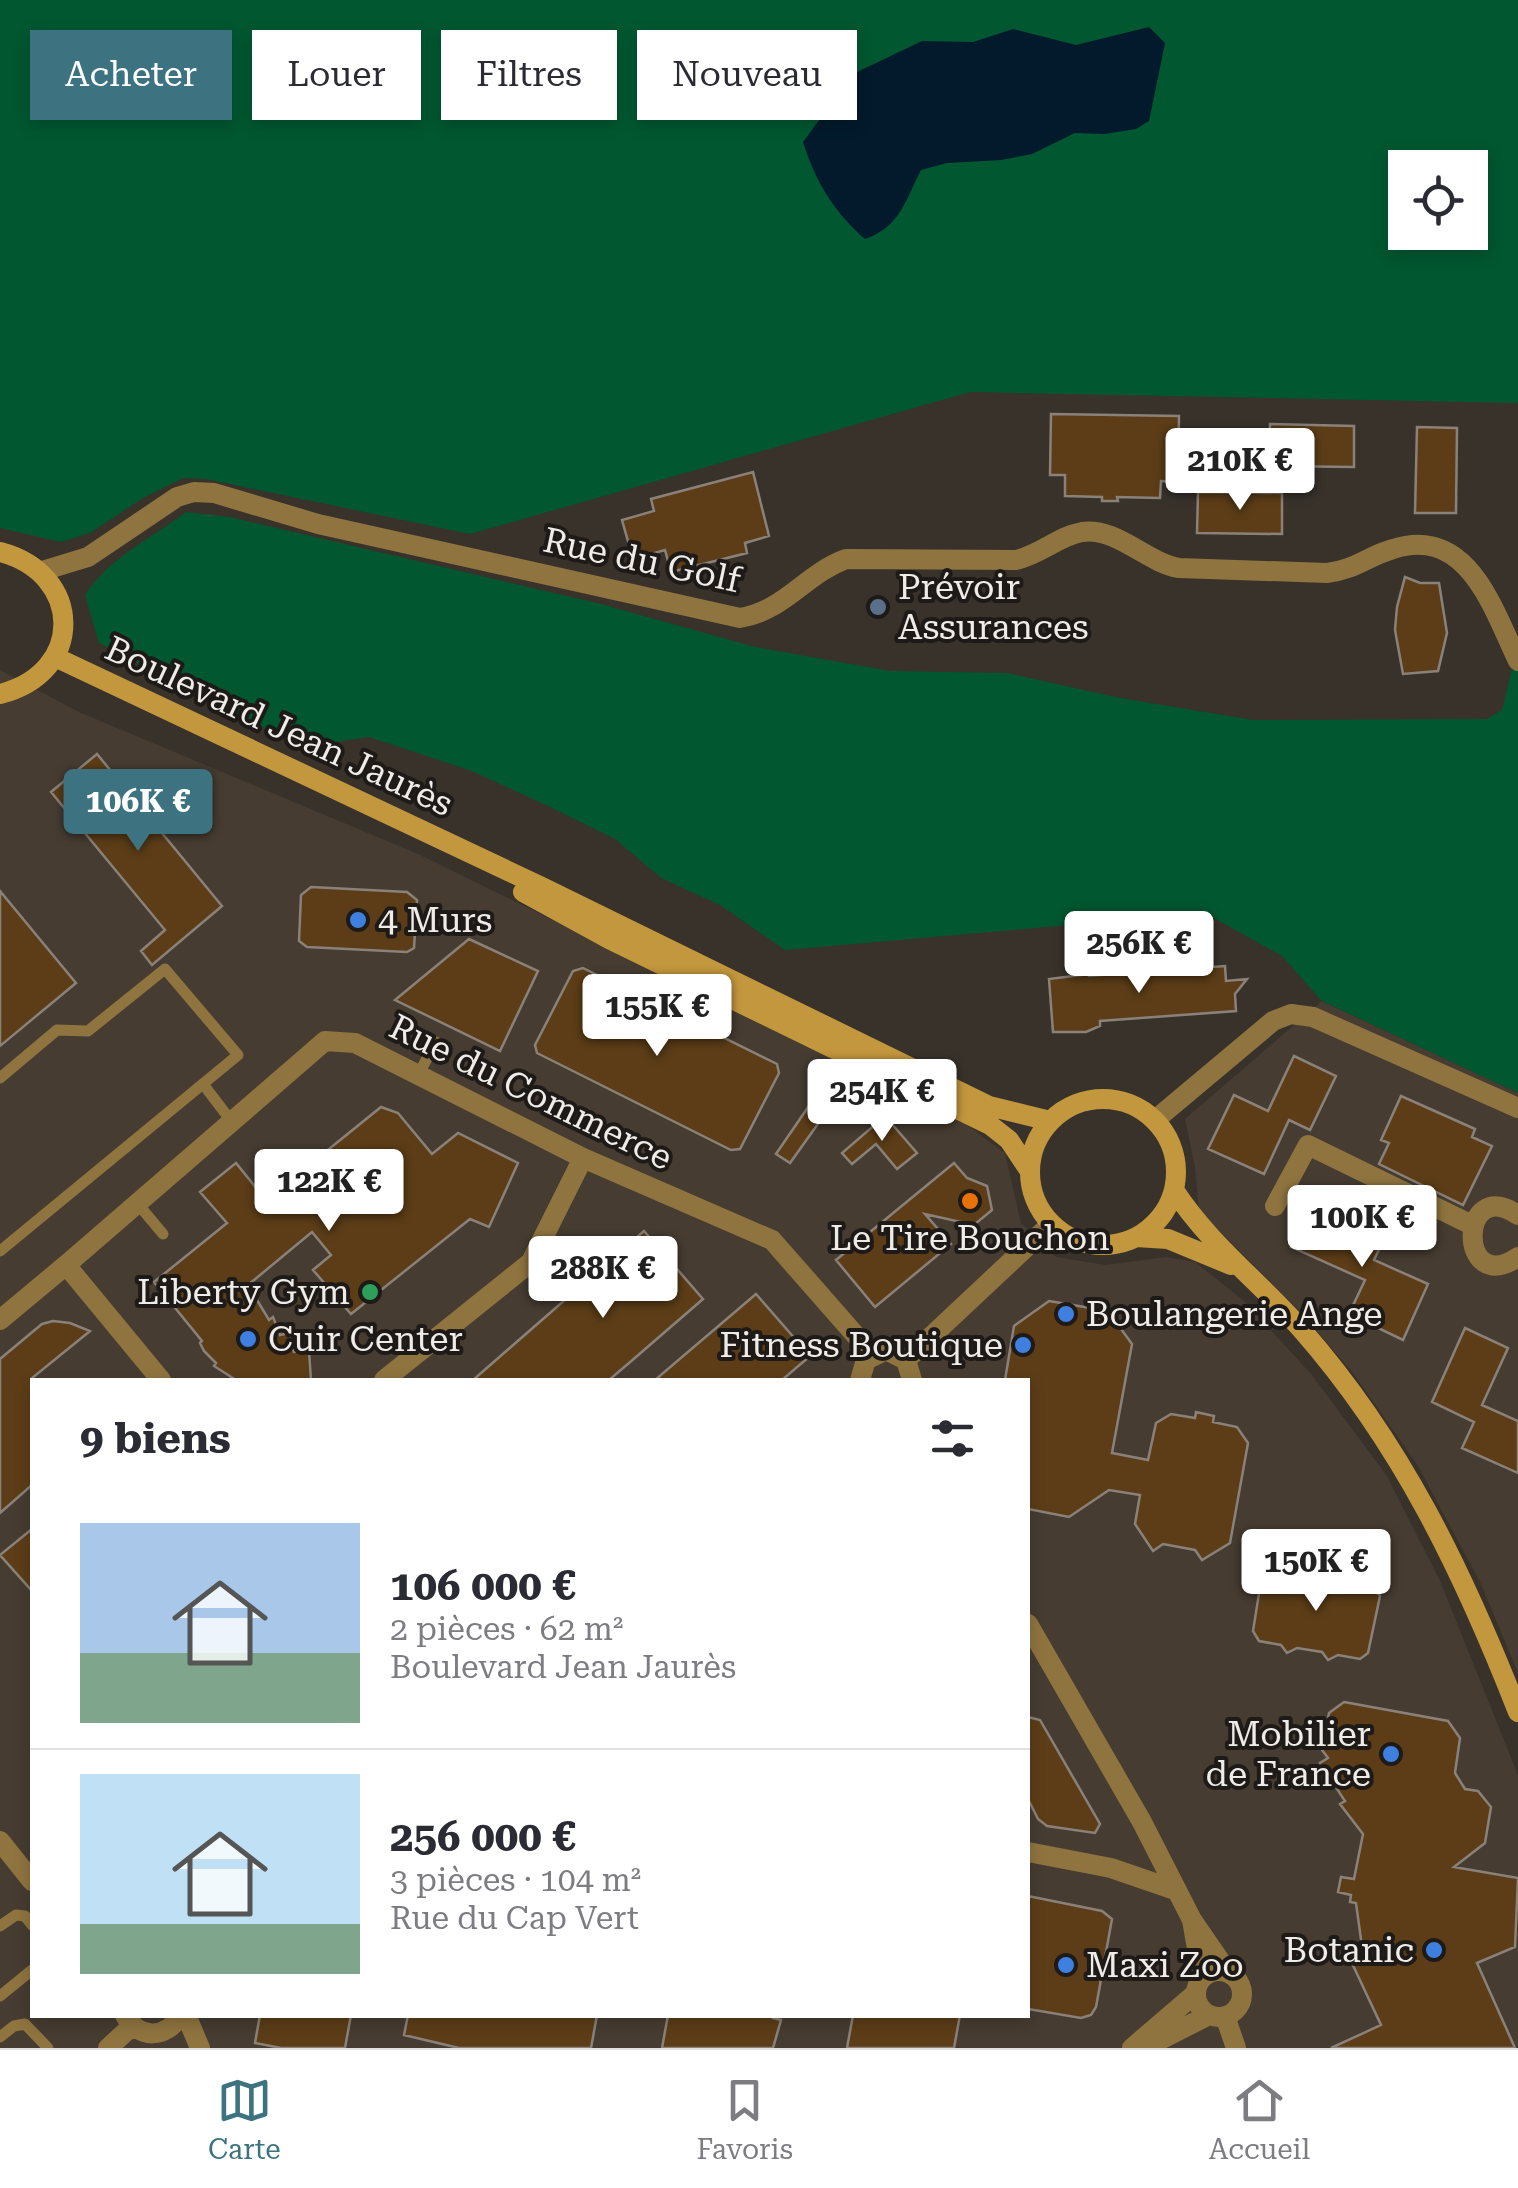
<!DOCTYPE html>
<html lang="fr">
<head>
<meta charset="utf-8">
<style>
	:root { --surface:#fff; --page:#f7f7f7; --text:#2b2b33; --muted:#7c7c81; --line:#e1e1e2; --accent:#3d7380 }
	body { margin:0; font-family:"Roboto Serif",serif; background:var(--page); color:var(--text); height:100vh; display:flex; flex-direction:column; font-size:38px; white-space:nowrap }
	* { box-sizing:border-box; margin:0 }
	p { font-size:32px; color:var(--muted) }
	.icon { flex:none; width:55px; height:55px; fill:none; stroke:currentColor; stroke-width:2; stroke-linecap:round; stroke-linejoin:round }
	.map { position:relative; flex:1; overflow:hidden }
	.drawer { position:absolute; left:30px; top:1378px; width:1000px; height:640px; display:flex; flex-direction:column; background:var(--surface); border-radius:0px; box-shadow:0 5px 15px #0003 }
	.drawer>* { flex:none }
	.banner { position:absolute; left:30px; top:30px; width:1000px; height:90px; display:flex; gap:20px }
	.controls { position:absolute; left:1388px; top:150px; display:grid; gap:20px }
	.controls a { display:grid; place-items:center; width:100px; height:100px; border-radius:0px; background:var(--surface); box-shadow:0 5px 15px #0003; font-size:50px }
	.price { position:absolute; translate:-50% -85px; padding:0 22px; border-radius:10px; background:#fff; color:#222; font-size:32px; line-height:65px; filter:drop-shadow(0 2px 5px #0008) }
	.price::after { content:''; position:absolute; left:50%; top:60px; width:30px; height:22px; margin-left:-15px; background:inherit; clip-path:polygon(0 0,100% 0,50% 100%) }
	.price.current { background:var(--accent); color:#fff }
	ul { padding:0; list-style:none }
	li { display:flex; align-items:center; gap:30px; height:250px; padding:0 50px }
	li+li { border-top:2px solid var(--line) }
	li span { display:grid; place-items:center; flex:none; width:280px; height:200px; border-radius:0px; color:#555 }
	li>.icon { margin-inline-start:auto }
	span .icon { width:120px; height:120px; fill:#fffc; stroke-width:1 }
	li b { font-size:42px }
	h2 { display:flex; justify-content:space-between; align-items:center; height:120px; padding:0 50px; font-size:42px }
	.pill { padding:0 35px; border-radius:0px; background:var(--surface); box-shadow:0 5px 15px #0003; font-size:35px; line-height:90px }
	.pill.current { background:var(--accent); color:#fff }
	.tabs { display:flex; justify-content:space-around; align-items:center; height:140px; border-top:2px solid var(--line); background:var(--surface); font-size:28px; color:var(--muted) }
	.tabs a { display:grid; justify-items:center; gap:5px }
	.tabs .current { color:var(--accent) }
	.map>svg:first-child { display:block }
</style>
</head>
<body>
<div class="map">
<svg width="1518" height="2048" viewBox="0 0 1518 2048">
	<rect width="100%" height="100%" fill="#38322b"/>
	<path fill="#463c31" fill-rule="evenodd" d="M0,670l79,42 339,142 541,265 46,34 16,70 35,34 50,8 60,-8 29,5 48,38 69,75 75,101 54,107 77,192v273h-1518zM32,1380h996v635h-996z
		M1322,1001l196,92v580l-37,-89 -63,-118 -65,-93 -57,-66 -97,-96 -4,-44 -10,-48z"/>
	<path fill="#015730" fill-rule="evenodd" d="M0,0h1518v403l-548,-11 -500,142 -264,-55 -23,-1 -40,20 -53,35 -29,9 -61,-14zM1405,168h65v64h-65z
		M186,512l43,5 372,87 154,43 135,24 117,2 113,25 133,22 234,-1 15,-9 16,-66v449l-196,-92 -40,-45 -77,-43 -420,37 -65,-45 -59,-27 -46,-39 -71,-35 -75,-34 -100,-33 -68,10 -202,-104 -14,-48c25,-38 65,-56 101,-83z"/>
	<path fill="#031a2c" d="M1149,27l16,16 -16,78 -13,8 -32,5 -29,-1 -43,21 -31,6 -54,3 -26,7c-16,31 -21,57 -56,69 -31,-27 -50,-58 -62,-97l50,-68 69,-33 51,1 40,-13 63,16z"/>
	<path fill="#5c3d17" stroke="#8a827a" stroke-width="2.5" d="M1051,414l128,2 -1,66 -17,-1 -1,17 -43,-1 1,4h-16v-4l-37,-1v-21h-15z
		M1270,424l84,2v41l-85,-1z
		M1417,427l40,1 -1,85h-41z
		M753,472l16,64 -24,7 2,10 -76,19 -6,-22 -32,9 -11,-39 32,-9 -3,-12z
		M1198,492l84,1v41l-85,-1z
		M1405,577l15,6h19l8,50 -9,38 -35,3 -8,-44 2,-23z
		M97,754l125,152 -70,59 -11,-14 24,-21 -114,-138z
		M311,887l96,5 10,8 -3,48 -7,4 -100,-5 -8,-6 2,-46z
		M0,891l76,92 -76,63z
		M469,939l69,32 -38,80 -105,-51z
		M1225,966l1,15 21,-2 -12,15 1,17 -136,10v5l-14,6h-33l-4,-53 40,-5v2z
		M583,968l194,96 2,9 -39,76 -9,1 -194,-97 -2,-8 38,-74z
		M1294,1056l42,20 -26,54 -21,-10 -25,54 -56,-25 26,-54 34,16z
		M1401,1096l74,33 -3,8 20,9 -29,59 -84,-41 10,-21 -8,-3z
		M815,1097l15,10 -40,56 -14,-9z
		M381,1107l17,6 34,41 26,-21 60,30 -29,64 -19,-8 -119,95 -38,-44 18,-15 -19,-23 -64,53 21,35 4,-3 7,18 9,-2 5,19 15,-1 2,29h-75l-22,-14 2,-3 -12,-12 -4,-8 2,-2 -48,-59 73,-59 -27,-31 36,-29 30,37z
		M885,1116l32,37 -20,16 -21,-25 -24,20 -10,-11z
		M954,1163l13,15 20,8 5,24 -18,15 -49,-11 26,30 -76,63 -39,-47z
		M1311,1204l74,33 -11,23 54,24 -25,56 -54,-26 16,-34 -74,-33z
		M644,1231l59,68 -74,64 -20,17h-136z
		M756,1294l54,62 -28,24h-127z
		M1049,1301l59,10 24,33 -20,109 36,7 8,-37 15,-9 24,4 1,-6 18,4 -1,6 24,5 11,16 -18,100 -28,17 -7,-10 -32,-6 -10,7 -18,-27 5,-29 -31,-5 -40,27 -41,-8v-129h-23l9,-54z
		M53,1321l17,2 20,8 -58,47v107l-32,28v-154l42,-35z
		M1465,1328l43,20 -26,57 36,16v52l-56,-25 12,-26 -42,-20z
		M32,1529v62l-32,-36z
		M1273,1568l99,17 8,11 -12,57 -8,6 -22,-4 -10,5 -6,-8 -25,-4 -10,5 -6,-8 -22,-4 -6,-10 9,-56z
		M1344,1702l104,19 12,17 -5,35 10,16 13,2 13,16 -6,36 -31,24 64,11 -3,69 -38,16 38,85h-184l50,-23 -31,-66 13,-5 -7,-51 -6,-1 1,-7 -13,-3 3,-15 13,2 9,-45 -23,-30 5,-3 -25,-38 8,-5 -6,-8 7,-37z
		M1028,1717l12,3 60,104 -5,9 -48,-7 -9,-7 -10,-20z
		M1028,1896l74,15 10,8 -16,88 -5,8 -10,3 -53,-9z
		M260,2015h91l-6,33h-64l-26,-5z
		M408,2015h189l-6,33h-132l-55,-13z
		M668,2015h105v3l8,2 -8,28h-111z
		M853,2015h107l-6,33h-107z"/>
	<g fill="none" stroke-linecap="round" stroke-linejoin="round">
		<path stroke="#8f743f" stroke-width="11" d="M418,1075l18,-33
			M0,1078l57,-48 31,1 77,-62 73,86 -238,196
			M203,1084l29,38
			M137,1203l26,31
			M0,1926l16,-11 9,1 7,9
			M0,1996l32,-26
			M0,2037l14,-11 11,-2 23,24"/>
		<path stroke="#8f743f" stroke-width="20" d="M42,571l46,-14 89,-60 17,-5 20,1 104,31 422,94c46,-8 65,-44 106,-59l170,1c24,-5 43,-24 66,-28 35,-5 65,31 97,36l148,5c28,-3 41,-17 66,-24 75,-24 100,60 125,112
			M1155,1120l118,-99 18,-7 22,3 205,91
			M1275,1206l33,-61 164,80
			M1518,1215c-60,-41 -61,83 0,42
			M66,1265l259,-224 30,2 228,115 189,82 100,114
			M0,1320l66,-55 95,115
			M906,1360l145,-136
			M384,1380l147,-118 52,-104
			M860,1380l6,-20 20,-10 20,10 6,20
			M1028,1624l114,198 50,98
			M0,1841l32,40
			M1028,1852l83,16 64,22
			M1196 1994a23 23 0 1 1 46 0a23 23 0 1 1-46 0Z
			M1202,1977l-10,-57 35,51
			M1196,1993l-64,55 26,-7 51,-26
			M125,2015c14,25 41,24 56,0
			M186,2015l14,33
			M1225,2016l11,32
			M108,2048l24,-22"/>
		<path stroke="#c3973d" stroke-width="20" d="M0,552c84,22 85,121 0,142
			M55,657l487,230 447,219 61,15
			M523,892l86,47 381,186 19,15 20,30
			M1030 1172a73 73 0 1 1 146 0a73 73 0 1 1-146 0Z
			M1174,1190c35,54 86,92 128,140 100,114 161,242 216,382
			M1136,1237l32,2 63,26"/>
	</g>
	<circle fill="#5c6f8a" stroke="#1d1a17" stroke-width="4" cx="878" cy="607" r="10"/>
	<g fill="#3f7fe0" stroke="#1d1a17" stroke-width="4">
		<circle cx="358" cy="920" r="10"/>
		<circle cx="1066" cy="1314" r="10"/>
		<circle cx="248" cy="1339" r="10"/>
		<circle cx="1023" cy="1345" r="10"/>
		<circle cx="1391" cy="1754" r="10"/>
		<circle cx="1434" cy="1950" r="10"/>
		<circle cx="1066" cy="1965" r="10"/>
	</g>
	<circle fill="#e8710a" stroke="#1d1a17" stroke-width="4" cx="970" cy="1201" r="10"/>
	<circle fill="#2e9e5b" stroke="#1d1a17" stroke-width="4" cx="370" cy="1292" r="10"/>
	<g text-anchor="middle" stroke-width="8" stroke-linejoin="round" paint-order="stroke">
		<g font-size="35" fill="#efebe7" stroke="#1d1a17">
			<text transform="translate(642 560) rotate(12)" y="12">Rue du Golf</text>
			<text transform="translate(279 726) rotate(25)" y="12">Boulevard Jean Jaurès</text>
			<text transform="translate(531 1092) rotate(26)" y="12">Rue du Commerce</text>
		</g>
		<g font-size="35" fill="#efebe7" stroke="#1d1a17" text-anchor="start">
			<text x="898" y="599">Prévoir<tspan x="898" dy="40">Assurances</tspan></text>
			<text x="378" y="932">4 Murs</text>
			<text x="970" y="1250" text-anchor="middle">Le Tire Bouchon</text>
			<text x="350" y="1304" text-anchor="end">Liberty Gym</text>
			<text x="1086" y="1326">Boulangerie Ange</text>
			<text x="268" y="1351">Cuir Center</text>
			<text x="1003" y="1357" text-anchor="end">Fitness Boutique</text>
			<text x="1371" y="1746" text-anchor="end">Mobilier<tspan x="1371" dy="40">de France</tspan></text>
			<text x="1414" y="1962" text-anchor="end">Botanic</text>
			<text x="1086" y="1977">Maxi Zoo</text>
		</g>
	</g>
</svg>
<div class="controls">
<a><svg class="icon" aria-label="locate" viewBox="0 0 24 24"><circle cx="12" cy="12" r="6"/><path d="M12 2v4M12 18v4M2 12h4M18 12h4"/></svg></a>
</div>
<b class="price" style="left:1240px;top:513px">210K €</b>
<b class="price current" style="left:138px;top:854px">106K €</b>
<b class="price" style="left:1139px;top:996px">256K €</b>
<b class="price" style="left:657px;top:1059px">155K €</b>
<b class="price" style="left:882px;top:1144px">254K €</b>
<b class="price" style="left:329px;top:1234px">122K €</b>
<b class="price" style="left:1362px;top:1270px">100K €</b>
<b class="price" style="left:603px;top:1321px">288K €</b>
<b class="price" style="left:1316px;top:1614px">150K €</b>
<div class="banner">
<a class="pill current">Acheter</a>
<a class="pill">Louer</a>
<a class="pill">Filtres</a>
<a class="pill">Nouveau</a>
</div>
<section class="drawer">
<h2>9 biens<svg class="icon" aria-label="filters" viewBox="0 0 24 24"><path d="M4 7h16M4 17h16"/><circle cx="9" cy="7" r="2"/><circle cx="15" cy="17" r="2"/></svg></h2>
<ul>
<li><span style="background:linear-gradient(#a9c7e8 65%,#7fa58c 0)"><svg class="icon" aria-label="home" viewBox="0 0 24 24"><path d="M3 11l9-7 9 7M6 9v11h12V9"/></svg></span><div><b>106 000 €</b><p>2 pièces · 62 m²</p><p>Boulevard Jean Jaurès</p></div></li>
<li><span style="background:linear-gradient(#bfe0f5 75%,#7fa58c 0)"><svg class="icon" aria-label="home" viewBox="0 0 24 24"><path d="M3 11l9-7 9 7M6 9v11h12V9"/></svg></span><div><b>256 000 €</b><p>3 pièces · 104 m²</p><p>Rue du Cap Vert</p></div></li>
</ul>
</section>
</div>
<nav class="tabs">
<a class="current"><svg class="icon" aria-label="map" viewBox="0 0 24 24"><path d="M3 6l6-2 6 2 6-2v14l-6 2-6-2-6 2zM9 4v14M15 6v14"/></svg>Carte</a>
<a><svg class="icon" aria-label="saved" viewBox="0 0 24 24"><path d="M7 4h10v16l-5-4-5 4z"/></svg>Favoris</a>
<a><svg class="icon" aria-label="home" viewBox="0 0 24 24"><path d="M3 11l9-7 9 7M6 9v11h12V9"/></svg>Accueil</a>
</nav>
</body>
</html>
